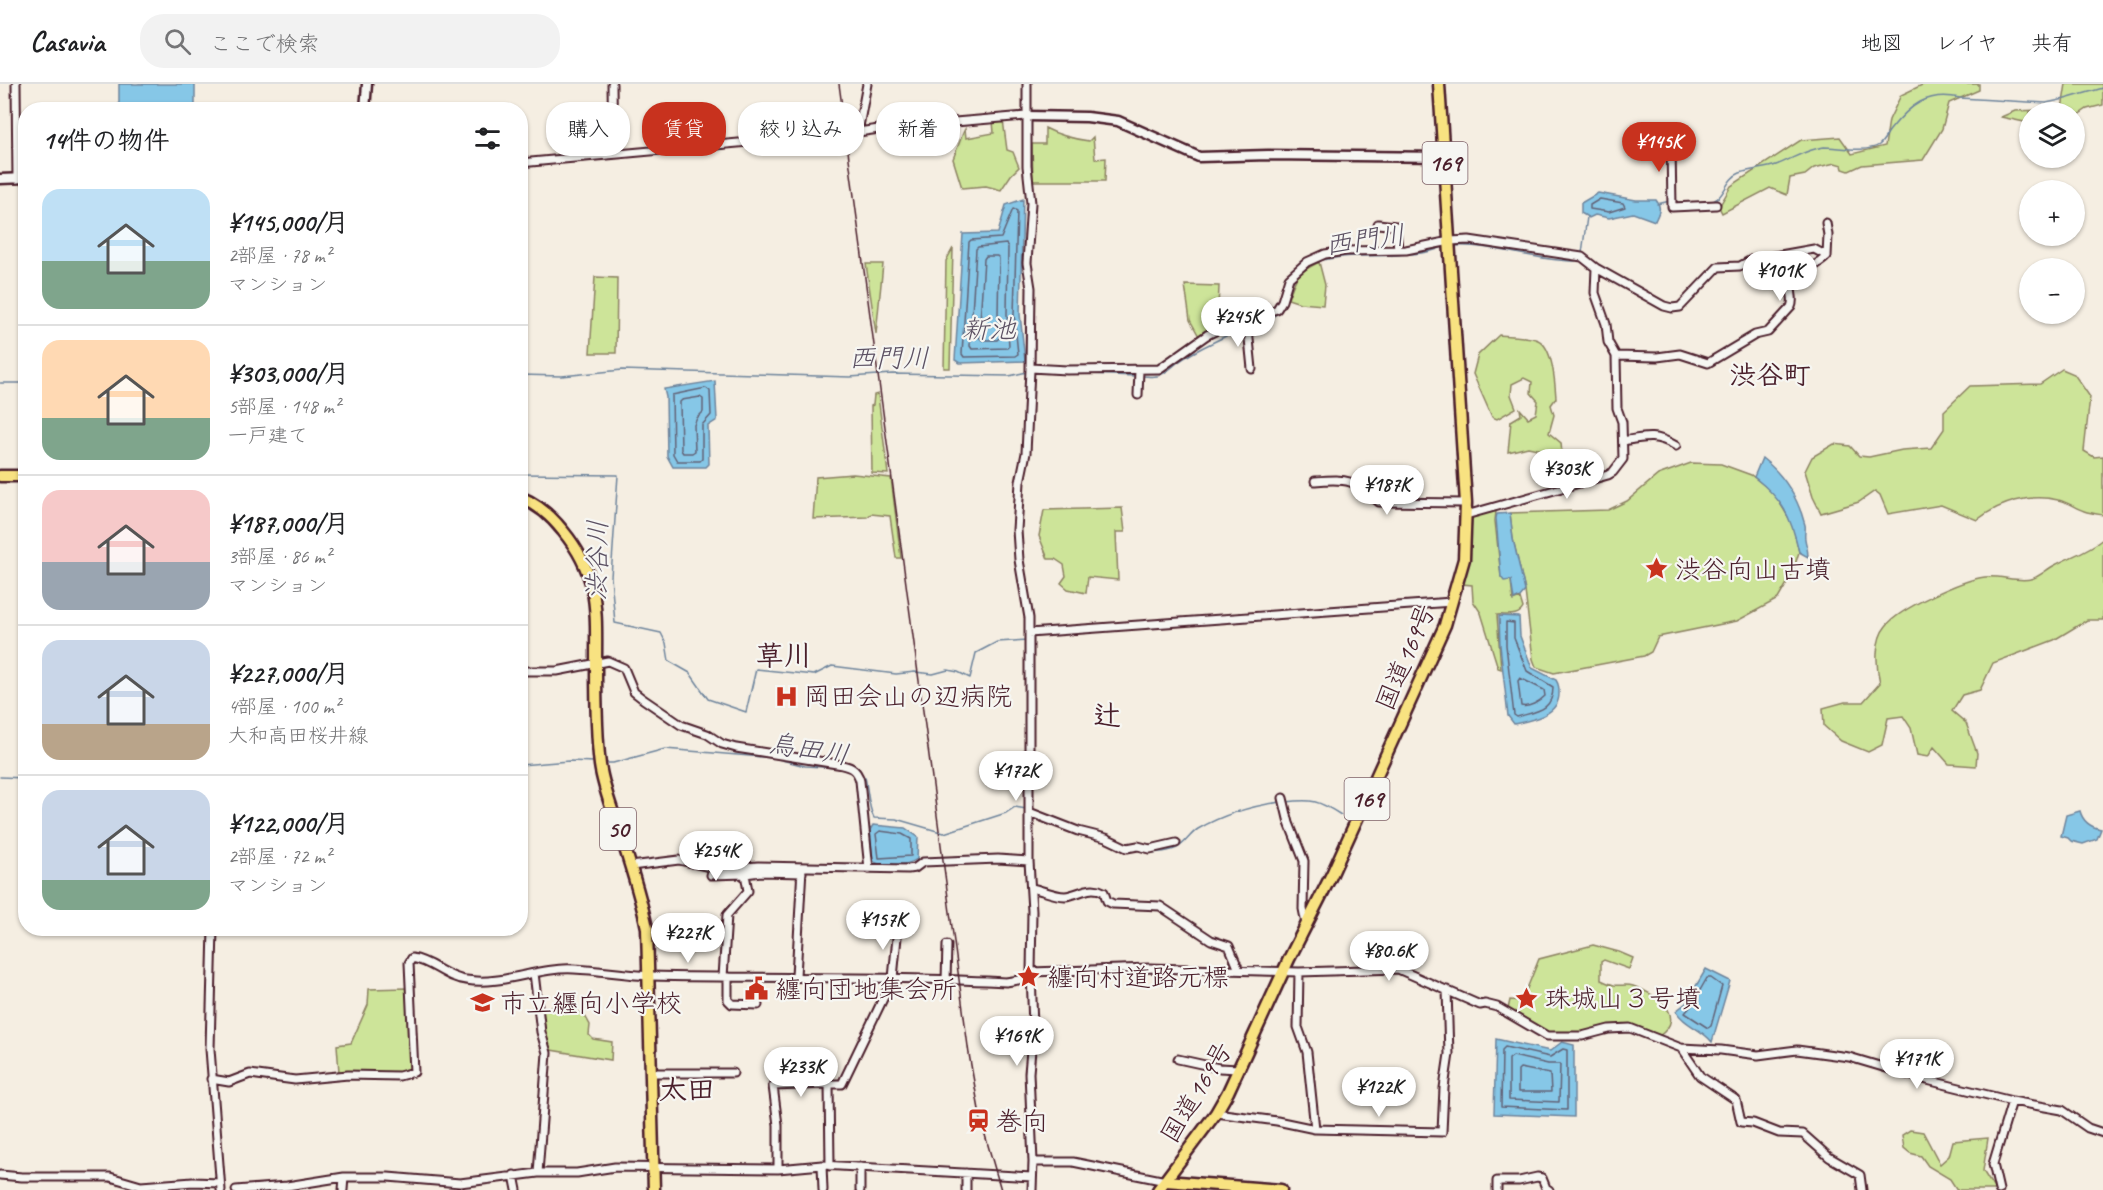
<!DOCTYPE html>
<html lang="ja">
<head>
<meta charset="utf-8">
<style>
	:root { --surface:#fff; --page:#f2f2f2; --text:#202124; --muted:#757577; --line:#e0e0e0; --accent:#c8321e }
	body { margin:0; font-family:Caveat,"Klee One",sans-serif; background:var(--page); color:var(--text); height:100vh; display:flex; flex-direction:column; font-size:22px; white-space:nowrap }
	* { box-sizing:border-box; margin:0 }
	p { font-size:20px; color:var(--muted) }
	.icon { flex:none; width:33px; height:33px; fill:none; stroke:currentColor; stroke-width:2; stroke-linecap:round; stroke-linejoin:round }
	.map { position:relative; flex:1; overflow:hidden }
	.sheet { position:absolute; left:18px; top:18px; width:510px; height:834px; display:flex; flex-direction:column; background:var(--surface); border-radius:24px; box-shadow:0 2px 4px #0004 }
	.sheet>* { flex:none }
	.top-card { position:absolute; left:546px; top:18px; width:570px; height:54px; display:flex; gap:12px }
	.fabs { position:absolute; left:2019px; top:18px; display:grid; gap:12px }
	.fabs a { display:grid; place-items:center; width:66px; height:66px; border-radius:50%; background:var(--surface); box-shadow:0 2px 4px #0004; font-size:30px }
	.price { position:absolute; translate:-50% -51px; padding:0 14px; border-radius:21px; background:#fff; color:#222; font-size:20px; line-height:39px; filter:drop-shadow(0 2px 3px #0008) }
	.price::after { content:''; position:absolute; left:50%; top:36px; width:18px; height:14px; margin-left:-9px; background:inherit; clip-path:polygon(0 0,100% 0,50% 100%) }
	.price.active { background:var(--accent); color:#fff }
	ul { padding:0; list-style:none }
	li { display:flex; align-items:center; gap:18px; height:150px; padding:0 24px }
	li+li { border-top:2px solid var(--line) }
	li span { display:grid; place-items:center; flex:none; width:168px; height:120px; border-radius:18px; color:#555 }
	li>.icon { margin-inline-start:auto }
	span .icon { width:72px; height:72px; fill:#fffc; stroke-width:1 }
	li b { font-size:26px }
	h2 { display:flex; justify-content:space-between; align-items:center; height:72px; padding:0 24px; font-size:26px }
	.chip { padding:0 21px; border-radius:24px; background:var(--surface); box-shadow:0 2px 4px #0004; font-size:21px; line-height:54px }
	.chip.active { background:var(--accent); color:#fff }
	header { display:flex; align-items:center; gap:36px; box-sizing:border-box; height:84px; padding:0 30px; background:var(--surface); border-bottom:2px solid var(--line) }
	header strong { font-size:28px }
	nav { display:flex; gap:33px; margin-inline-start:auto; font-size:21px }
	.search { width:420px; height:54px; background:var(--page); display:flex; align-items:center; gap:15px; box-sizing:border-box; padding:0 21px; border-radius:24px; color:var(--muted); font-size:22px }
	.map>svg:first-child { display:block }
</style>
</head>
<body>
<header>
<strong>Casavia</strong>
<div class="search"><svg class="icon" aria-label="search" viewBox="0 0 24 24"><circle cx="10" cy="10" r="6"/><path d="M15 15l6 6"/></svg>ここで検索</div>
<nav><a>地図</a><a>レイヤ</a><a>共有</a></nav>
</header>
<div class="map">
<svg width="2103" height="1106" viewBox="0 0 2103 1106">
	<rect width="100%" height="100%" fill="#f5eee2"/>
	<filter id="ink" filterUnits="userSpaceOnUse"><feTurbulence type="fractalNoise" baseFrequency=".0167" numOctaves="2"/><feDisplacementMap in="SourceGraphic" scale="12" xChannelSelector="R" yChannelSelector="G"/><feConvolveMatrix kernelMatrix="1 2 1 2 8 2 1 2 1" color-interpolation-filters="sRGB"/></filter>
	<g filter="url(#ink)">
		<path fill="#cde499" stroke="#8c8262" stroke-width="1.5" d="M1924,0h55v6l-30,13 -7,26 -19,31 -61,5 -13,6 -6,-2 -1,-4 -7,-2 -21,5 -9,7 -15,3 -3,17 -17,-7 -48,25 -3,-6 12,-21 70,-46 39,-3 12,17 33,-8 4,-26 12,-25z
			M2066,0h37v21l-16,4 -12,8 -1,-5h-44l-1,11 -28,-6 14,-6 47,-2z
			M1003,36l4,30 6,2 6,15 -8,8 -10,15 -15,-4 -24,2 -9,-29 10,-26 2,-4 1,9 28,-5 -1,-12z
			M1045,44c15,8 28,11 44,13l4,-4 2,22 11,-1 -1,23h-72l-1,-37h13z
			M953,164l-3,120h-6l2,-107z
			M1319,178l6,23 -2,20 -23,-2 -12,-4c9,-24 6,-24 31,-37z
			M866,180h17l-7,70z
			M595,193l22,1 -1,75h-26z
			M1185,201l34,1 -1,24 6,15 -24,13 -10,-18z
			M1499,251c10,1 31,1 39,5 15,7 17,43 18,58l-5,7 3,10 -5,18 12,10 1,11 -34,-7 -20,5 3,-31 10,-6 -1,-6 8,9 8,-4 2,-13 -7,-8 1,-11 -8,-4 -12,6 -1,11 5,13 -19,11 -5,-2 -19,-43 5,-19z
			M2062,285l12,5 16,23 -6,54 10,6 9,-1v59c-6,-1 -13,-2 -19,-4 -9,-3 -16,-9 -26,-11 -29,-7 -59,3 -81,20l-36,-15 -53,9 -8,-19 -5,-4 -16,11 -38,11 -8,-16 -8,-26 7,-14 22,-13 16,2 9,10 10,1 33,-7 29,-2 13,-19v-18l26,-25 70,-2z
			M878,310v2l10,78 -16,-1 -1,-67 2,-1 1,-10z
			M1691,379l30,1 30,11 23,18 19,32 6,27 -7,23 -14,24 -41,22 -79,16 -7,15 -7,4 -90,17 -18,-6 -3,-8 -8,-68 -12,-52 -3,-26 98,-3 19,-9 31,-26z
			M853,390l38,4 10,80h-5l-6,-42 -19,-2 -4,3 -54,2 3,-42z
			M1122,424l3,24h-9l2,48 -30,-3 -2,16 -18,-4 -7,-6 5,-7 -2,-11 -9,-6h-7l-9,-23 5,-26z
			M1492,427h4l-1,10 6,56 10,3 2,21 7,-3 3,10c-5,10 -17,6 -26,7l4,54 -3,-1 -17,-55 -8,-12 -1,-16 -10,-1 4,-20 2,-47z
			M2103,455v81h-16l-33,20 -61,23 -13,27 -18,5 -10,16 14,12 11,30 -1,13 -27,-2 -15,-17 -6,10 -11,-2 -6,-27 -8,-12 -15,2 -6,27 -14,7 -27,-11 -17,-15 -1,-18 22,-6h18l17,-19c-4,-17 -6,-43 6,-57 14,-18 76,-46 99,-49 15,-2 31,5 46,2 8,-2 16,-10 24,-14 17,-9 33,-14 48,-26z
			M1593,861l26,7 14,6 -4,11 -25,-9 -3,2v18c4,2 9,4 13,5 7,1 13,-1 19,1 21,7 56,29 26,50l-27,-10 -44,7h-36l-13,-4 -31,-20 2,-9 12,1 17,-42z
			M406,904l4,82 -18,3 -53,-1 -2,-27 14,-2 17,-38 1,-16z
			M559,921l25,9 6,11 -1,10 4,4 19,3 -1,18 -60,-10 -6,-18 -2,-24z
			M1910,1046l13,2 17,32 9,-8 4,-15 35,-3 -5,33 12,19h-38l-7,-11 -22,-13 -7,-10 -11,-3 -6,-5 -2,-13z"/>
		<path fill="#86c7e7" stroke="#6e849c" stroke-width="1.5" d="M119,0h76v25h-76z
			M1598,109l38,7h20c6,8 3,12 -1,21l-22,-8 -24,5 -14,-3 -6,3 -8,-5v-10z
			M1023,115l-3,115 5,47 -65,2 -5,-3 8,-126 35,-1 8,-28z
			M715,297l2,39 -9,6 1,38 -3,3h-33l-6,-11 -1,-59 -2,-8z
			M1762,374c22,17 36,40 43,67 1,4 -1,9 0,14 1,7 3,9 3,18l-9,-5c-8,-36 -16,-52 -45,-75z
			M1510,429l3,26 12,52 -5,6 -6,3 -3,-20 -7,1 -3,-4 -5,-59 1,-4z
			M1499,532l20,1 1,19 12,32 24,12c3,5 3,8 3,14 0,21 -27,26 -45,30l-6,-8 -8,-71z
			M2080,727c3,11 10,16 21,18l-4,10 -14,5 -12,-3 -3,-3 -7,-2 5,-21z
			M873,741l32,3 13,9 -1,22c-10,7 -34,9 -44,2l-3,-31z
			M1706,885l24,12 -18,61c-10,-13 -28,-17 -36,-31l10,-8z
			M1496,955l54,12 12,-9 12,3v72l-80,-3z"/>
		<g fill="none" stroke-linecap="round" stroke-linejoin="round">
			<path stroke="#626276" stroke-width="1.5" d="M1600,115l23,4 2,4 -16,5 -19,-3v-4z
				M1013,125l4,2 -3,103 4,40 -3,2 -51,1 -2,-3 7,-112 2,-2 30,-2z
				M1006,160l2,3 -1,67 2,32 -2,2 -35,1 -2,-3 6,-97 2,-2z
				M986,172h11l2,2 -1,57 2,22 -3,3h-15l-3,-3 5,-78z
				M706,304l4,3 1,24 -9,10v34l-2,2h-23l-4,-7 -1,-59z
				M700,313l3,2v13l-6,6 -3,7 1,26 -3,2h-9l-2,-3 -1,-48 2,-2z
				M1506,538l8,1v15l13,33 26,16c0,24 -16,24 -36,30l-3,-2 -1,-8 -7,-62z
				M1520,594l24,12 1,6c-6,6 -16,12 -24,10l-3,-25z
				M880,747l22,3 9,5v17l-32,2 -3,-24z
				M1707,894h4l11,8 -11,40 -3,2 -23,-15 6,-7z
				M1505,963l45,10 13,-8 4,1v60l-66,-3 1,-57z
				M1513,972l35,8h12l-1,38 -50,-2v-41z
				M1520,984l30,6 1,18h-33v-22z"/>
			<path stroke="#6e849c" stroke-width="1.5" d="M1675,118h28
				M1708,118c18,-2 16,-23 32,-29 12,-4 25,-4 36,-8 16,-6 31,-16 48,-18 14,0 43,6 55,-2 5,-4 7,-10 11,-15 20,-25 37,-39 70,-32l86,5 19,-4 38,-11
				M1657,120l13,-3
				M1455,162c40,-2 80,15 120,15l2,-2
				M1582,169l5,-36
				M1289,205c16,-42 74,-31 109,-34 11,-1 23,-1 33,-4 5,-1 8,-3 13,-4
				M1251,240c18,-7 31,-6 36,-28
				M1067,289l68,3
				M520,291l42,1 60,-6 228,7 42,-3 117,2 18,-4
				M1142,292c5,0 10,1 15,0 7,-1 14,-8 20,-13 21,-16 45,-23 67,-37
				M0,299h26
				M520,390l98,1 -7,102 4,46 46,10 5,10 3,18 21,12 18,26 38,13 10,-43 58,6 18,-9 64,8 19,-2 18,2 15,-4 10,2 12,6 6,-25 21,-11 30,-2
				M606,679h7l52,-14 109,9 31,8 35,2
				M520,681l49,-4 26,1
				M862,692l3,1c3,13 3,30 9,41l22,1 48,14 62,-20 9,-6 11,2
				M0,693l26,1
				M1286,718c26,-3 32,-2 55,13
				M1048,732l40,14
				M1140,766c9,5 28,2 37,-2 8,-4 13,-14 21,-19 26,-15 53,-23 83,-27"/>
			<defs>
				<path id="minor" d="M16,0l1,95
					M612,0l1,70
					M1027,0v82l4,37 -4,60 4,25 -1,82 -4,83 -6,29 -3,48 2,30 10,58v243l3,50 -1,61 2,55 -4,46 4,89 -1,28
					M858,48l9,-48
					M1671,63l1,60 44,-2
					M520,79l338,-31 49,-7 18,-9h16l14,6 71,-6
					M1378,140l18,2 2,24
					M1247,235l5,50
					M1616,272l41,1 23,-3 28,9 47,-28 13,-3 23,-25c4,-8 -2,-16 1,-24 3,-8 26,-17 35,-27l1,-21 -2,-12
					M1030,284l37,2 92,-1 48,-34 18,-9 52,-17 5,-8 7,-23 18,-16 18,-8 21,-3 60,-1 44,-9 19,-1 113,17 14,11 68,38 8,2 8,-1 38,-40 22,-1 11,-6 63,-11 13,7
					M1138,311l1,-25
					M1623,357c22,-4 33,-7 53,5
					M1315,397c35,-3 38,-1 64,21l87,1
					M1466,431l142,-40 5,-3 10,-13 -1,-37 -5,-14 -1,-52 -8,-14 -2,-18 -11,-31 1,-25
					M1029,549l423,-31
					M520,587h37l51,-10 16,7 10,24 9,7 38,26 26,9 15,10 14,4 101,16c12,2 20,4 23,17l9,88
					M1283,714l6,25 15,38 -1,48 3,15
					M1029,728l49,19 28,7 21,10 11,-2 12,3 26,-6
					M631,782l48,-6 39,9 40,-3 150,3 7,-1 8,-6 75,-3 31,2
					M711,791l34,-1
					M1031,804c11,2 23,8 34,8 14,-1 24,-12 39,-4l3,9 6,3 47,2 51,34 18,6 10,24
					M213,844l-3,121 11,141
					M1031,888l119,-4 149,4 99,-3 82,36 5,-1 12,3 50,29h35l27,-7 21,-1 51,20 40,2 37,5 39,-5 52,7 78,23 85,21 50,9 26,18 15,5
					M1299,888l-1,55 9,25 8,77
					M534,889l7,59 6,21 -9,120
					M796,892l6,-108
					M723,893l4,-62 21,-24 -3,-17 16,-2 41,1
					M728,893v23l4,4 26,1
					M946,896l1,-35
					M1681,964l19,28 36,24 5,22 12,1 26,10 24,1 26,23 31,18 2,15
					M1178,975l41,9 20,1
					M651,989h82
					M211,995l18,3 21,-8 45,6 53,-5 51,1 15,-4 -5,-109 3,-5c20,3 34,20 54,22 37,6 71,-13 108,-11 26,1 51,6 77,7 118,3 237,-1 355,6l25,-4
					M1216,1029l61,8 38,8 127,3 2,-44 5,-34 -2,-64
					M1033,1078h40l93,19
					M822,1081l1,25
					M830,1082l-1,-82h13l51,-106 5,-51
					M860,1083v23
					M778,1085v-44l-5,-39 56,-2
					M966,1089v17
					M0,1091l22,2h88l31,9 52,-4 27,1
					M514,1091l3,15
					M236,1106l51,-4 57,-9h44l72,6 78,-10h39l38,-6 163,2 44,-4 210,12
					M343,1106l1,-13
					M1497,1106v-9h22l18,-4 5,1 4,10 3,2
					M1999,1106l-6,-26 19,-63"/>
				<path id="tertiary" d="M365,26l2,-26
					M1026,32l61,1 31,4 81,36 69,-2 176,2
					M0,95l26,-1"/>
				<path id="primary" d="M0,392h26
					M520,413c17,7 32,20 43,34 37,45 33,79 33,134 0,33 0,68 4,100 3,21 11,42 18,62 11,34 22,66 29,101l7,262
					M1166,1097l115,9"/>
				<path id="trunk" d="M1158,1106l58,-77 12,-21 61,-133 43,-85 113,-249 19,-66 2,-56 -27,-419"/>
			</defs>
			<use href="#minor" stroke="#4a1f2b" stroke-width="11"/>
			<use href="#tertiary" stroke="#4a1f2b" stroke-width="13"/>
			<use href="#primary" stroke="#4a1f2b" stroke-width="15"/>
			<use href="#trunk" stroke="#4a1f2b" stroke-width="15"/>
			<use href="#minor" stroke="#f6f6f2" stroke-width="7"/>
			<use href="#tertiary" stroke="#f6f6f2" stroke-width="8"/>
			<use href="#primary" stroke="#f8e281" stroke-width="10"/>
			<use href="#trunk" stroke="#f8e281" stroke-width="10"/>
			<path stroke="#4a1f2b" stroke-width="1.5" d="M839,0l130,970 12,67 20,69"/>
		</g>
	</g>
	<defs>
		<symbol id="sight-bare" viewBox="-9 -9 18 18"><path d="M0-6L1.8-2.2L6-1.7L2.9 1.2L3.7 5.4L0 3.3L-3.7 5.4L-2.9 1.2L-6-1.7L-1.8-2.2Z" fill="#c8321e" stroke="#f6f6f2" stroke-width="2.5" paint-order="stroke"/></symbol>
		<symbol id="hospital-bare" viewBox="-9 -9 18 18"><path d="M-5-5h3v3.5h4V-5h3V5h-3V1.5h-4V5h-3Z" fill="#c8321e" stroke="#f6f6f2" stroke-width="2.5" paint-order="stroke"/></symbol>
		<symbol id="civic-bare" viewBox="-9 -9 18 18"><path d="M-.6-6.5H3V-4.5H.6V-3L4-1V1h2V6H-6V1h2V-1L-.6-3ZM-1.2 2.5V6h2.4V2.5Z" fill="#c8321e" stroke="#f6f6f2" stroke-width="2.5" paint-order="stroke"/></symbol>
		<symbol id="school-bare" viewBox="-9 -9 18 18"><path d="M0-5L7-2L0 1L-7-2ZM-4 1L0 2.5L4 1V4Q0 6-4 4Z" fill="#c8321e" stroke="#f6f6f2" stroke-width="2.5" paint-order="stroke"/></symbol>
		<symbol id="station-bare" viewBox="-9 -9 18 18"><path d="M-3-6H3Q5-6 5-4V2Q5 4 3 4L4.5 6H3L1.5 4h-3L-3 6H-4.5L-3 4Q-5 4-5 2V-4Q-5-6-3-6ZM-3.5-4v3h7v-3ZM-3.5 1v1.5H-2V1ZM2 1v1.5H3.5V1Z" fill="#c8321e" stroke="#f6f6f2" stroke-width="2.5" paint-order="stroke"/></symbol>
	</defs>
	<g fill-rule="evenodd">
		<use href="#sight-bare" x="1640" y="468" width="33" height="33"/>
		<use href="#hospital-bare" x="770" y="596" width="33" height="33"/>
		<use href="#sight-bare" x="1012" y="876" width="33" height="33"/>
		<use href="#civic-bare" x="740" y="888" width="33" height="33"/>
		<use href="#sight-bare" x="1510" y="898" width="33" height="33"/>
		<use href="#school-bare" x="466" y="902" width="33" height="33"/>
		<use href="#station-bare" x="962" y="1020" width="33" height="33"/>
	</g>
	<g text-anchor="middle" stroke-width="4.5" stroke-linejoin="round" paint-order="stroke">
		<g fill="#f6f6f2" stroke="#7e6067" stroke-width="1.5">
			<rect x="1422.5" y="58" width="45" height="42" rx="4.5"/>
			<rect x="1344.5" y="694" width="45" height="42" rx="4.5"/>
			<rect x="600" y="724" width="36" height="42" rx="4.5"/>
		</g>
		<g font-size="24" font-weight="bold" fill="#4a1f2b">
			<text x="1445" y="87">169</text>
			<text x="1367" y="723">169</text>
			<text x="618" y="753">50</text>
		</g>
		<g font-size="26" fill="#4a1f2b" stroke="#f6f6f2" text-anchor="start">
			<text x="1675" y="494">渋谷向山古墳</text>
			<text x="804" y="621">岡田会山の辺病院</text>
			<text x="1047" y="902">纏向村道路元標</text>
			<text x="775" y="914">纏向団地集会所</text>
			<text x="1545" y="923">珠城山３号墳</text>
			<text x="500" y="928">市立纒向小学校</text>
			<text x="996" y="1046">巻向</text>
		</g>
		<g font-size="26" fill="#4a1f2b" stroke="#f6f6f2">
			<text transform="translate(1405 573) rotate(-67)" y="9">国道169号</text>
			<text transform="translate(1196 1008) rotate(-59)" y="9">国道169号</text>
		</g>
		<g font-size="27" font-style="italic" fill="#5c5163" stroke="#f6f6f2">
			<text transform="translate(1365 156) rotate(-8)" y="9">西門川</text>
			<text x="989" y="254">新池</text>
			<text x="889" y="283">西門川</text>
			<text transform="translate(597 476) rotate(-89)" y="9">渋谷川</text>
			<text transform="translate(809 665) rotate(9)" y="9">烏田川</text>
		</g>
		<g font-size="27" font-weight="bold" fill="#4a1f2b" stroke="#f6f6f2">
			<text x="1770" y="300">渋谷町</text>
		</g>
		<g font-size="28" font-weight="bold" fill="#4a1f2b" stroke="#f6f6f2">
			<text x="784" y="581">草川</text>
			<text x="1107" y="641">辻</text>
			<text x="687" y="1015">太田</text>
		</g>
	</g>
</svg>
<div class="fabs">
<a><svg class="icon" aria-label="layers" viewBox="0 0 24 24"><path d="M12 4l9 5-9 5-9-5zM3 14l9 5 9-5"/></svg></a>
<a>+</a>
<a>−</a>
</div>
<b class="price active" style="left:1659px;top:89px">¥145K</b>
<b class="price" style="left:1780px;top:218px">¥101K</b>
<b class="price" style="left:1238px;top:264px">¥245K</b>
<b class="price" style="left:1567px;top:416px">¥303K</b>
<b class="price" style="left:1387px;top:432px">¥187K</b>
<b class="price" style="left:1016px;top:718px">¥172K</b>
<b class="price" style="left:716px;top:798px">¥254K</b>
<b class="price" style="left:883px;top:867px">¥157K</b>
<b class="price" style="left:688px;top:880px">¥227K</b>
<b class="price" style="left:1389px;top:898px">¥80.6K</b>
<b class="price" style="left:1017px;top:983px">¥169K</b>
<b class="price" style="left:1917px;top:1006px">¥171K</b>
<b class="price" style="left:801px;top:1014px">¥233K</b>
<b class="price" style="left:1379px;top:1034px">¥122K</b>
<div class="top-card">
<a class="chip">購入</a>
<a class="chip active">賃貸</a>
<a class="chip">絞り込み</a>
<a class="chip">新着</a>
</div>
<section class="sheet">
<h2>14件の物件<svg class="icon" aria-label="filters" viewBox="0 0 24 24"><path d="M4 7h16M4 17h16"/><circle cx="9" cy="7" r="2"/><circle cx="15" cy="17" r="2"/></svg></h2>
<ul>
<li><span style="background:linear-gradient(#bfe0f5 60%,#7fa58c 0)"><svg class="icon" aria-label="home" viewBox="0 0 24 24"><path d="M3 11l9-7 9 7M6 9v11h12V9"/></svg></span><div><b>¥145,000/月</b><p>2部屋 · 78 m²</p><p>マンション</p></div></li>
<li><span style="background:linear-gradient(#ffd9b3 65%,#7fa58c 0)"><svg class="icon" aria-label="home" viewBox="0 0 24 24"><path d="M3 11l9-7 9 7M6 9v11h12V9"/></svg></span><div><b>¥303,000/月</b><p>5部屋 · 148 m²</p><p>一戸建て</p></div></li>
<li><span style="background:linear-gradient(#f6c9c9 60%,#9aa5b1 0)"><svg class="icon" aria-label="home" viewBox="0 0 24 24"><path d="M3 11l9-7 9 7M6 9v11h12V9"/></svg></span><div><b>¥187,000/月</b><p>3部屋 · 86 m²</p><p>マンション</p></div></li>
<li><span style="background:linear-gradient(#c9d6e8 70%,#b9a48a 0)"><svg class="icon" aria-label="home" viewBox="0 0 24 24"><path d="M3 11l9-7 9 7M6 9v11h12V9"/></svg></span><div><b>¥227,000/月</b><p>4部屋 · 100 m²</p><p>大和高田桜井線</p></div></li>
<li><span style="background:linear-gradient(#c9d6e8 75%,#7fa58c 0)"><svg class="icon" aria-label="home" viewBox="0 0 24 24"><path d="M3 11l9-7 9 7M6 9v11h12V9"/></svg></span><div><b>¥122,000/月</b><p>2部屋 · 72 m²</p><p>マンション</p></div></li>
</ul>
</section>
</div>
</body>
</html>
